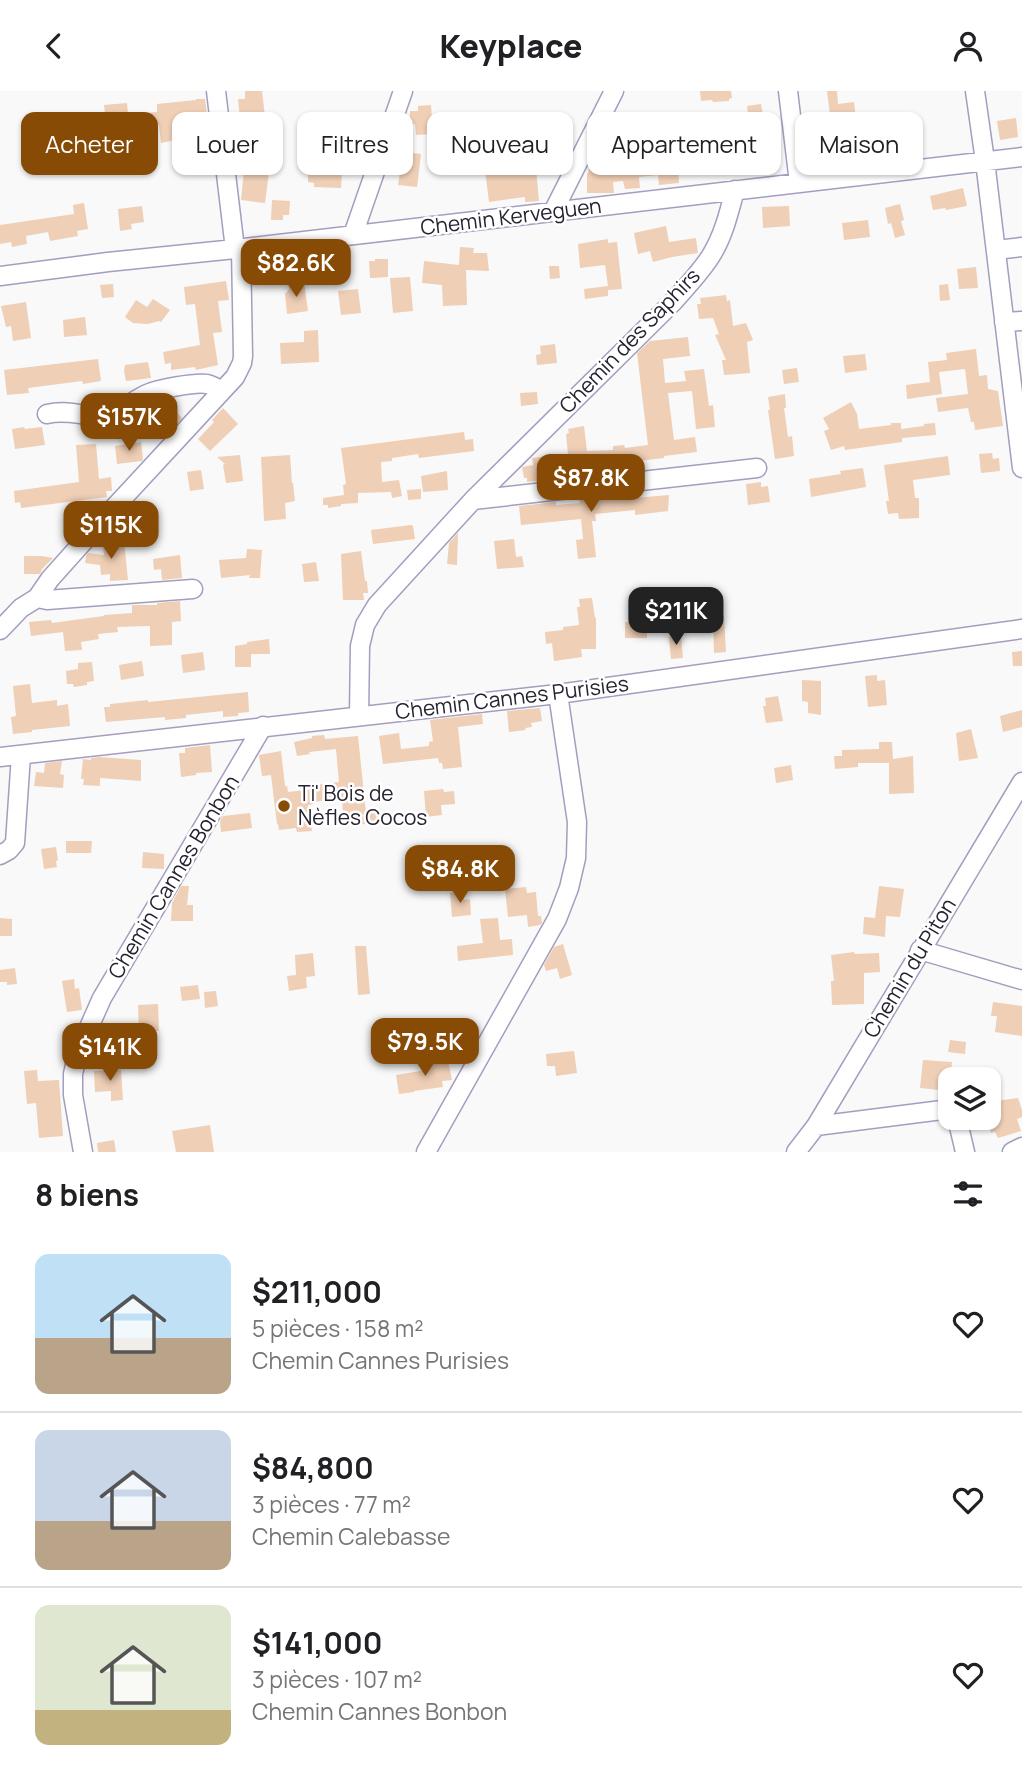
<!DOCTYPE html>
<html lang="fr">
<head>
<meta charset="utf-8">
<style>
	:root { --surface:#fff; --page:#f2f2f2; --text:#202124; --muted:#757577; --line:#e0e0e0; --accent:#874b06 }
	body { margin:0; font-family:Manrope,sans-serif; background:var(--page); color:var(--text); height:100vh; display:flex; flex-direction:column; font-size:26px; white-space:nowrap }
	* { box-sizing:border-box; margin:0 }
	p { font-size:23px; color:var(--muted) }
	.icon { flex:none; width:38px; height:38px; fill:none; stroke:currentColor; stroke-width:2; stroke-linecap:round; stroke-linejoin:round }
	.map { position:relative; height:1061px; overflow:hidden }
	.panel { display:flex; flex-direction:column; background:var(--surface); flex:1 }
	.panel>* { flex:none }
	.guide { position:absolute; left:21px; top:21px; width:980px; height:63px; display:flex; gap:14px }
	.controls { position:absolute; left:938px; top:976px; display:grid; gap:14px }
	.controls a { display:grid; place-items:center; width:63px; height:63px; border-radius:14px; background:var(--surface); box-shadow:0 2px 5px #0004; font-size:35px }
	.price { position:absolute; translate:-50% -60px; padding:0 16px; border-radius:14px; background:var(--accent); color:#fff; font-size:23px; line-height:46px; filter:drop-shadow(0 2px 4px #0008) }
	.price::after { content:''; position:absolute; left:50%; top:42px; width:21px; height:16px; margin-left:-10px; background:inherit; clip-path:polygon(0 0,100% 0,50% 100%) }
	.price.selected { background:#222; color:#fff }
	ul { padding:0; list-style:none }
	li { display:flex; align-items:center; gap:21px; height:175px; padding:0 35px }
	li+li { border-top:2px solid var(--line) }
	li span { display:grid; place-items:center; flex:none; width:196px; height:140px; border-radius:14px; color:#555 }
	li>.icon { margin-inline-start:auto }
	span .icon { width:84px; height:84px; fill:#fffc; stroke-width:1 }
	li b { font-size:30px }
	h2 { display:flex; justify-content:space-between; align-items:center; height:84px; padding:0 35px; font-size:30px }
	.chip { padding:0 24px; border-radius:14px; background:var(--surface); box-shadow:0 2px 5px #0004; font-size:24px; line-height:63px }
	.chip.selected { background:var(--accent); color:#fff }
	header { display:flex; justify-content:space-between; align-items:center; height:91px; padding:0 35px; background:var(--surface); font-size:32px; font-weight:800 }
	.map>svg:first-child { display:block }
</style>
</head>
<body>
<header><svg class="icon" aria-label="back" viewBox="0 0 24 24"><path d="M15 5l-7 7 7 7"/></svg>Keyplace<svg class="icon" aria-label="person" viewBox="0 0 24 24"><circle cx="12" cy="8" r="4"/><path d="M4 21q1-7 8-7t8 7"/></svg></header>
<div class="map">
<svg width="1022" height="1061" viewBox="0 0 1022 1061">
	<rect width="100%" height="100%" fill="#f9f9f9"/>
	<path fill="#efcfb6" d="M245,0h17l3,26 -25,2 -2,-20h7z
		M700,0h31l1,7 -3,1v2l-16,1 -1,-2 -11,1z
		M827,0h10l1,13 16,-2 3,27 -25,3z
		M196,8h9l2,16h-6l3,19 -43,9 -2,-18 -36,2 1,2 -17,2 -3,-26 23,-2 1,11 29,-2v-8l39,-4z
		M761,13l2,11 9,-2 2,13 -24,3 -3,-23z
		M431,14l2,29 -17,1 -1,-11 -5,1v-14h8v-5z
		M77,24l2,17 -3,1v6l-14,1 1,3 -20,2 -2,-21h7l-1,-4z
		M1016,27l2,19 -18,3 -3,-19z
		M562,51l1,17 -19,2 -1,-18z
		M403,61l18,2 -4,33 -19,-2z
		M735,62l3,19 -21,2 -2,-19z
		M502,68l2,14 32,-5 3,33 -14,1v-5l-36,5 -5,-40z
		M632,70h11v5l35,-3 1,20 -20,2 -1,-10 -19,2 1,11 -15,1 -2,-8 -10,1 1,11h-27v-20l1,1 2,-10 15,-1v5l27,-3z
		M244,79l25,2 -4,31 -24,-3z
		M308,79l34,1 -1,17 -27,-1v-4l-6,-1z
		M963,97l4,18 -21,4 -1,-2 -12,2 -3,-14z
		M272,109l18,1 -1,14h-6v5h-12z
		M84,112l4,26 -11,2 1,5 -28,5 -2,-9 -22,4 1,8 -15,3 -1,-5 -11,2v-19l74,-11 -1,-9z
		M900,113l4,16 -3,1 4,14 -10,3 -4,-15 -3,1 -3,-16z
		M142,115l2,16 -13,2 1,5 -12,2 -2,-22z
		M789,115l1,20 -27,2 -1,-21z
		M868,129l2,17 -26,3 -2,-17z
		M666,135l3,16 27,-4 2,15 -26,4 -19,5 -3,-11 -12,3 -4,-21z
		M608,148v4l9,-1 5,47 -14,1v6l-23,3 -1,-10 24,-3 -3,-21 -25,3 -2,-24z
		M460,156l14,1 -1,5h14l2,18 -23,-1 1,35 -24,1 -1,-21 -20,-2 2,-22 35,4z
		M375,168h13v18l-18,1 -1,-17h6z
		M549,175h10l1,12 -10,1z
		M976,176l2,21 -19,1 -2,-20z
		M410,186l3,34 -20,2 -3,-35z
		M226,190l3,19 -11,1 4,31 -9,1 5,32 -22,5 -1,-3 -24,3v-7l-6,1 -2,-12 37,-7 -5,-41 -9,1 -2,-18z
		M304,191l4,29 -21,3 -2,-20 4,-5 -1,-5z
		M113,193l1,13 -12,1 -2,-13z
		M948,193l2,16 -10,1 -1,-16z
		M358,198l3,24 -20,2 -3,-24z
		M726,204l1,6 3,-1 3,26 13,-3 7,17 -6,2 3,31 -26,2 -2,-15h4l-11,-25 4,-1 -6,-16 -14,1 -2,-15h4l-1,-6z
		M153,208l17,11 -9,12 -2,-1 -11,3 -15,-1 -8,-6 11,-17 11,7z
		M26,211l5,36 -18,3 -2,-15 -5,1 -5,-21z
		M85,226l2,18 -23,2 -1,-17z
		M318,239l1,32 -38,2 -1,-21 24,-1v-11z
		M688,246l2,19 -27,3 2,24 21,-2 -2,-10 20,-2 5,37 4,-1 2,22 -19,2 -4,-38 -24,2 6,47 21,-3 2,15 -33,4v2l-34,4 1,6 -24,3 1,2 -14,2v-6l-17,2v-3l-25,2 1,9 -26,3v-4h-3l-2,-11 11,-2 -1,-7 36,-4 -2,-20 3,-1 -1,-4 16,-3 3,25 26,-1v-4l11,-1 1,3 23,-3 -11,-92 13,-12z
		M555,253l2,19 -20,2 -1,-10 5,-1 -1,-8z
		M976,258l3,27 8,-1 1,14 10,2 5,35 -28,4 -1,-8h-3l-3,-14 -30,4 -2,-14 32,-4 -3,-25 -26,3 3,22 -35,5 -1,-14 24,-3 -2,-20 19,-2 -1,-7z
		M865,263l2,16 -22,3 -2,-17z
		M98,268l3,22 -18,3 -1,-3 -54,7 1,5 -22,2 -3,-25z
		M148,271l3,16 -25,3 -2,-10 1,-6z
		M797,277l2,14 -15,2 -2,-14z
		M537,301l1,12 -17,2 -1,-13z
		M785,303l1,14h-2l4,29 4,-1 2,20 -19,3 -7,-49h2l-2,-13z
		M165,309l17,18 -14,15 -18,-18z
		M851,311l6,12 2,15 32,-4v-2h10v6l23,-3v-2l11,-1 1,12 -34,3v4l-57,8 -1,-4 -13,4 -7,-19 5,-2 -6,-11z
		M223,317l15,16 -28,27 -12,-12 16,-17 -2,-2z
		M24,336l1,2 17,-2 3,18 -30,4 -3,-20z
		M464,341l1,8 8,-1 1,12 -55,7 -1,-4 -26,4v3l-11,1 1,20 17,-2 3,16 -10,2 -1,-6 -33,1v10l-17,1v2l-13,2v-3h-5v-7l21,-3 -1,-10 3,-1 -5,-36z
		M141,351l2,17 -1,2 -25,3 -2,-18z
		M96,353l3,35 12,-2 1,14h-6l1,6 -86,11 -1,-6 -5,1 -1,-12 65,-9 -3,-37z
		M992,362l1,6 6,-1 1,13 -19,2 -2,-19z
		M240,364l3,26 -17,2 -3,-18 2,-1 -8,-7z
		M290,364l2,28h1l2,18 -10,2 1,16 -22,2 -3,-64z
		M948,365l2,19 -37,5 2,18h4v20l-20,1 -1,-6 -10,1 -2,-13h3l-5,-36z
		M863,377l3,19 -55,10 -2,-18 32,-5 -1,-3z
		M201,379l3,19 -14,2 -3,-19z
		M447,380l1,19 -25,2 -2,-16z
		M761,391v5l7,-1 2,16 -22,3 -2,-21z
		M421,398v10l-13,1 -1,-10z
		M634,402v5l35,-3 -1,16 -33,4v-5l-40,4 1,7h-4l4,36 -18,2 -2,-19 7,-1 -2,-20 -60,6 -2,-19 37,-4v3l24,-2 -1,-4z
		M156,421l1,22 -21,1 -2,-21z
		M411,434l2,1 2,13 -42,5 -2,-14z
		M458,442l-1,32 -10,-1 2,-21z
		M514,448l2,18 6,-1 2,11 -27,2 -3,-28z
		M124,450l4,39 -18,1v-7l-9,1 -1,-10 -15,-2 1,-7 2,-3 16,2 -1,-12z
		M247,458l15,1 -2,28h-11l1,-3 -29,3 -2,-18 27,-2z
		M361,460l4,30h2l1,12h-5l1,7h-21l-2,-46z
		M180,464l2,23 -20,2 -1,-11 -7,1 -1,-11z
		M24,465h18l11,2 -11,11 -2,5h-16z
		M316,471l3,19 -15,1 -2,-18z
		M592,507l3,20h1v31h-15l1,8 -28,4 -2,-18 -6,1 -1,-12 18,-2v-3l16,-2 -2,-18h3l-1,-8z
		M180,510l1,20 -9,1v23l-22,1v-20l-33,1 1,5 -20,2 1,5 -18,3 1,8 -17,1 -2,-19 -32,4 -2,-14 22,-2 1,3 52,-7v-1l28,-2v-8h25v-2z
		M631,520h16v27h-22v-16h6z
		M713,525h11l2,36 -12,1z
		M681,545l2,22 -12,1 -2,-22z
		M269,548l1,15h-19v13h-16v-21l12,-2v-2z
		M1022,560v15h-9l-1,-14z
		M203,561l2,18 -22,3 -2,-18z
		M142,570l2,15 -23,4 -2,-15z
		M92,571l2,19 -7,1v3l-13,2 -1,-3h-6l-1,-13 12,-2v-6z
		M877,584v6l8,-1 2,25 -19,2 -3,-31z
		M802,589l19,1v34l-13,-2v-11l-6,-1z
		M30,593l2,19 25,-3v6l11,-2 2,22 -38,4v2l-19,2 -2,-17 5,-1 -3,-30z
		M248,601l1,20 -11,1v3l-15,1v-6l-37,4v3l-21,2v-3l-59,5 -2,-15h6v-3l38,-4v2z
		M778,605l5,25 -17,2 -3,-17h3l-1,-8z
		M540,617l2,13 -11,2 1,4 -7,1 1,2 -17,2 -2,-21z
		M1022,619v17l-19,5 -3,-16z
		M482,623l1,10 -25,3 4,40 -19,2 -1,-6h-3l-1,-5 -55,6 -4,-28 20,-3 2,16 28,-3v-4l4,-1 -3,-21z
		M971,638l7,29 -19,3 -3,-28z
		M324,644l1,4 33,-3 8,77 12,-1 1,11 -26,2 -1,-10h-9l-1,-17 -29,4 1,2 -6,1 4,26 -15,1 -1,-4 -17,2 -1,-6h-1l-6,-49 -9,1 -3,-21 22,-4 4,35h2l1,6 28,-3 -1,-4 24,-3 -3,-33 -27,3 1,2 -13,2 -3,-14 18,-4v-2z
		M879,651h13l1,17 20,-3 1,37 -25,1v-31h-31v4l-23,2 -1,-13h8v-6l37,-1z
		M210,654l2,27 -16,1v2l-15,2 -2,-24h6v-5z
		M99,666l42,3v21l-41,-3v8l-17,-1 1,-6h-3l2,-20 8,1v-2z
		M62,670l-2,13 4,1 -1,13 -29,-2 2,-14 8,1 1,-10z
		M791,674l2,15 -17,3 -2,-15z
		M443,698l1,3 10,-1 1,13 -14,1 1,10 -16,2 -2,-26z
		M250,722l2,15 -31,4 -1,-11 3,-5z
		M66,750h26l-1,12h-25z
		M56,756l2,13 -2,1 1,6 -13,2 -3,-20z
		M143,761l21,2v15l-22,-1z
		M181,795h8l-2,19h6v16h-22l1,-18z
		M879,795l25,3 -4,28 -14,-1 -1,21 -22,-3 1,-17 11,1z
		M526,796l1,6 9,-1 2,24h3l1,7 -2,2 -12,2 -1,-12 -19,2 -3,-28z
		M463,801l1,8 6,-1 1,16 -19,2 -2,-24z
		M0,827l12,1v17h-12z
		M498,827l2,22 12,-1 1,16 -55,6 -1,-15 26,-3 -3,-24z
		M563,853l9,31 -12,4 -3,-11 -11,3 -2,-6 10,-18z
		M355,855h11l4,48 -12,1z
		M854,861l1,2 24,-1 1,19 -16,1v31l-32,1 -1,-24h3l-3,-26z
		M313,862l2,23 -9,1 1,11 -18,3 -2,-15 9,-1 -1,-20z
		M15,877l2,16 -10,1v-3h-7v-12z
		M74,888l1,10 4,-1 3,22 -15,2 -5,-31z
		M198,894l2,14 -18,2 -2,-14z
		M216,900l2,15 -13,2 -1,-16z
		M993,911l29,4v30l-27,-4 2,-16h-6z
		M158,913l1,27h-20l-1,-26z
		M950,949l16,2 -1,12 -17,-2z
		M574,960l3,22 -21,3 -1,-10h-8l-1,-12z
		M448,969l4,20 -10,1 1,6 -29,4v1l-15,2 -3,-19 31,-5 -1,-8z
		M923,969l29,2 -3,29 -29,-3z
		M37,979l1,11 21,-1 4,56 -24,2 -3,-35 -9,1 -3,-33z
		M121,979l2,30 -12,1v-10l-16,1 -1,-21z
		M1018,1007l4,12v7l-5,2 4,12 -23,7 -3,-6 -4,1 -5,-15h3v-16z
		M210,1034l4,27h-38l-4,-21z
		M114,1049l2,12h-18l-1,-9z"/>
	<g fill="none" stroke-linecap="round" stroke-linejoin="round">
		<defs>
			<path id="minor" d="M216,0l19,158
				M788,0l11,92
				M975,0l10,70 37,307
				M553,121l61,-121
				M353,144l50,-144
				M996,159l26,-3
				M0,185l108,-14 127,-13 787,-92
				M1004,231l18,-1
				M47,323c21,-5 36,3 55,1 17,-2 30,-14 45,-21 11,-5 48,-12 60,-10 5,1 10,4 15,7
				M473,409l284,-32
				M37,507l10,2 146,-11
				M0,539l21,-22 16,-10 13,-19 60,-67 125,-135 7,-14 1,-7 -2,-108
				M359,625l1,-70 5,-21 12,-20 96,-105 200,-198c14,-16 29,-31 39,-48 12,-20 17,-42 23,-64
				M0,666l558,-63 464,-65
				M0,764l9,-5 6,-7 6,-88
				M920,859l102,30
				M957,1027l8,34
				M816,1035l134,-17
				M83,1061l-10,-57v-21l5,-22 24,-54 161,-272
				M426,1061l131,-233 12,-31 7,-30 1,-36 -19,-128
				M796,1061l20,-26 206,-344
				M1012,1061l10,-5"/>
		</defs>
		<use href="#minor" stroke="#a39ec0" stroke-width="21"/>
		<use href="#minor" stroke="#fff" stroke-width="18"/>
	</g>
	<circle fill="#874b06" stroke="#fff" stroke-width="2.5" cx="284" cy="715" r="7"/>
	<g text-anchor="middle" stroke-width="5" stroke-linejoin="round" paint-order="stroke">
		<g font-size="21" fill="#252330" stroke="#fff">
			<text transform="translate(511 126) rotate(-7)" y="7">Chemin Kerveguen</text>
			<text transform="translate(630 250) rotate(-46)" y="7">Chemin des Saphirs</text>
			<text transform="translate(512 607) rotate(-7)" y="7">Chemin Cannes Purisies</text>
			<text transform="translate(174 786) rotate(-59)" y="7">Chemin Cannes Bonbon</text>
			<text transform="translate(910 877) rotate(-59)" y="7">Chemin du Piton</text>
		</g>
		<g font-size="21" fill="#252330" stroke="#fff" text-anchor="start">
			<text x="298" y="710">Ti' Bois de<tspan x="298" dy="24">Nèfles Cocos</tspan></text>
		</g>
	</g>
</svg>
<div class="controls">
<a><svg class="icon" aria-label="layers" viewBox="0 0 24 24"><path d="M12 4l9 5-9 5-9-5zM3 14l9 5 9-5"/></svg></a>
</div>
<b class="price" style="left:296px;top:208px">$82.6K</b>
<b class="price" style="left:129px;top:362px">$157K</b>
<b class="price" style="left:591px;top:423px">$87.8K</b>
<b class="price" style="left:111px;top:470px">$115K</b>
<b class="price selected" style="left:676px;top:556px">$211K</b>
<b class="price" style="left:460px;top:814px">$84.8K</b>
<b class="price" style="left:425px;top:987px">$79.5K</b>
<b class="price" style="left:110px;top:992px">$141K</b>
<div class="guide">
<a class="chip selected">Acheter</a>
<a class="chip">Louer</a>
<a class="chip">Filtres</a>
<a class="chip">Nouveau</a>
<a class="chip">Appartement</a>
<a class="chip">Maison</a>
</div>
</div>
<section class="panel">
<h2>8 biens<svg class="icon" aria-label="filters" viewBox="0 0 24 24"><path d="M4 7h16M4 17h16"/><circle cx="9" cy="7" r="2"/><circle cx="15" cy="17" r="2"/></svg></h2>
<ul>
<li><span style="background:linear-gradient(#bfe0f5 60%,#b9a48a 0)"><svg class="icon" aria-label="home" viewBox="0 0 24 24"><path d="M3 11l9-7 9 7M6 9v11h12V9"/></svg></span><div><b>$211,000</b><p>5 pièces · 158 m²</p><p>Chemin Cannes Purisies</p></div><svg class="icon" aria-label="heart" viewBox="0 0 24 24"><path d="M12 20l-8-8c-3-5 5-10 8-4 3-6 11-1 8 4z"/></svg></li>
<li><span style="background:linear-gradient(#c9d6e8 65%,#b9a48a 0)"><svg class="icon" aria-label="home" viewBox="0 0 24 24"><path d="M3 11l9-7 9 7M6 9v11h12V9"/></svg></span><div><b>$84,800</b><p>3 pièces · 77 m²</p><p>Chemin Calebasse</p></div><svg class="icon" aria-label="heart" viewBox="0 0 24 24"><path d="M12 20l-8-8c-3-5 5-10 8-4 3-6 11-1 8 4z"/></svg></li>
<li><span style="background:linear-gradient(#dfe7d0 75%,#c2b280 0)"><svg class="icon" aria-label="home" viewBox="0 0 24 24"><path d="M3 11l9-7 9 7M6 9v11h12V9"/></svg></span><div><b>$141,000</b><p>3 pièces · 107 m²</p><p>Chemin Cannes Bonbon</p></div><svg class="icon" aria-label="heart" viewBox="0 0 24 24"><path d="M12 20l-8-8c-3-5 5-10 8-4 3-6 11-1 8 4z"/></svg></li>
</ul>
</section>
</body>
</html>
